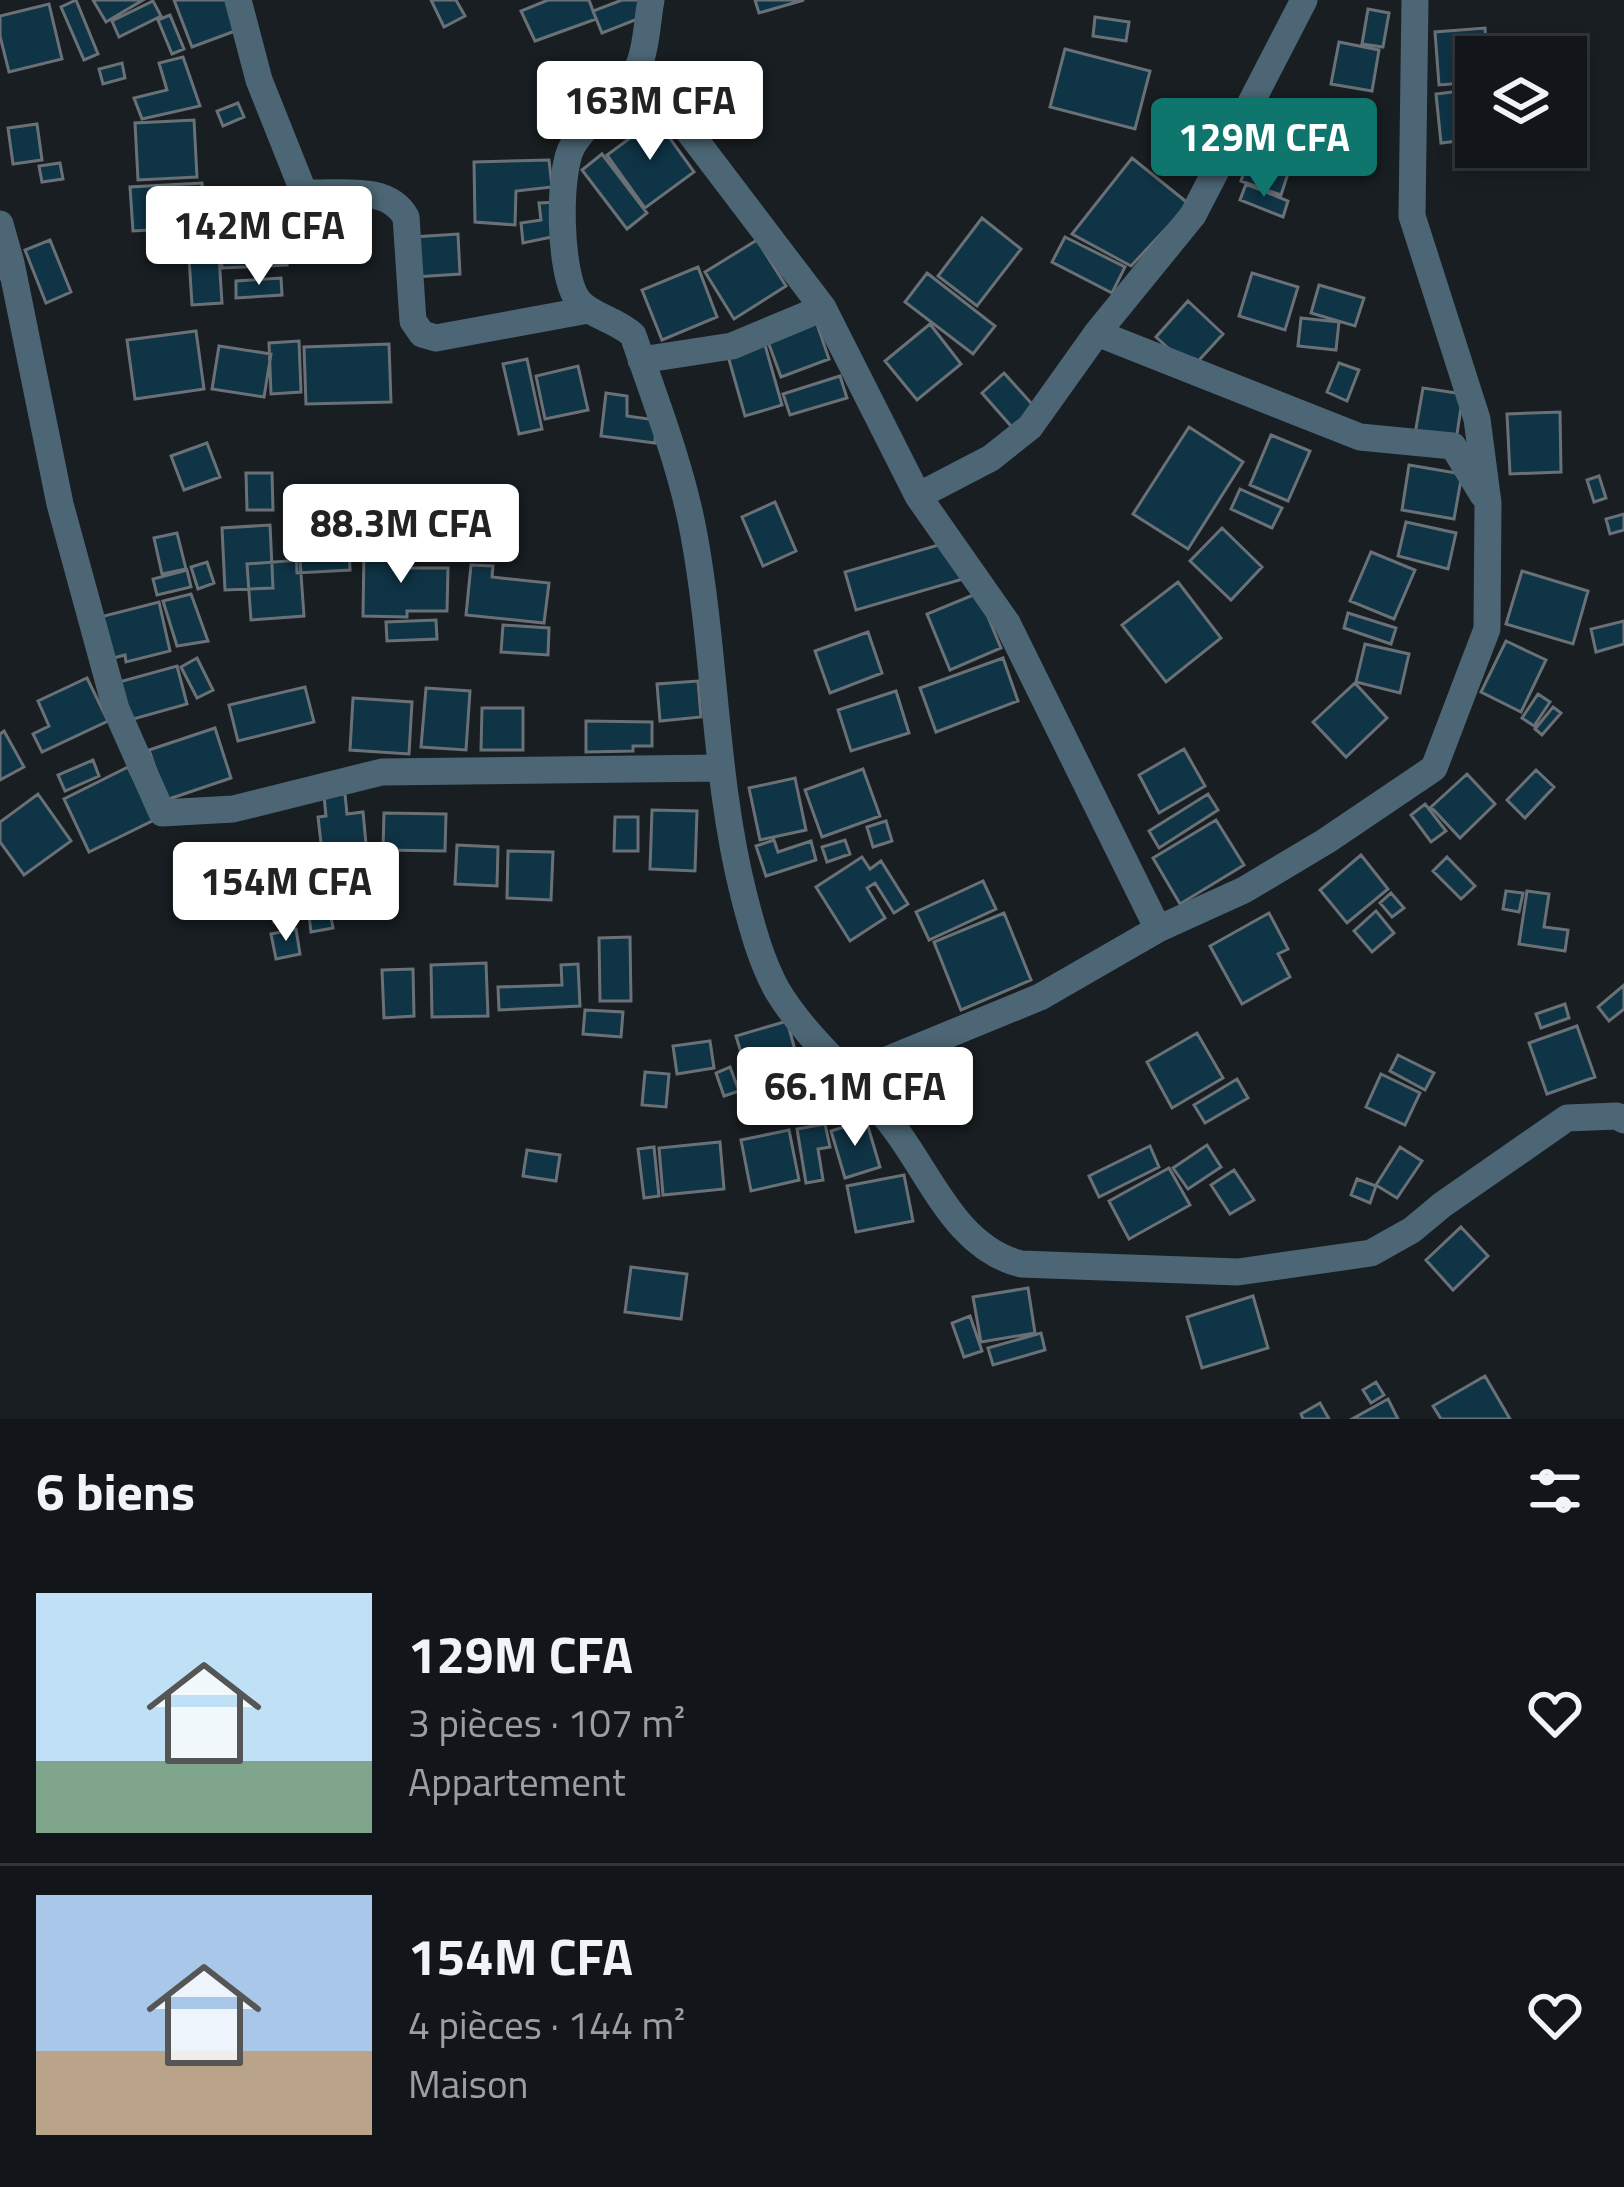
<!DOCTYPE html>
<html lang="fr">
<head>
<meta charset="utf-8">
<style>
	:root { --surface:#12161a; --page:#1b1f23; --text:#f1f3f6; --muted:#9c9fa2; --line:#313539; --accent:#0f766e }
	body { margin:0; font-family:"Titillium Web",sans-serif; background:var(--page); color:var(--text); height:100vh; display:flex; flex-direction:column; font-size:45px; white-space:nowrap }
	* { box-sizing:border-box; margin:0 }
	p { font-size:39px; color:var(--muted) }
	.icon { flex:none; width:66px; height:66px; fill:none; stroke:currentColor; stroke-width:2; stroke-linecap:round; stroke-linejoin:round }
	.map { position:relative; height:1419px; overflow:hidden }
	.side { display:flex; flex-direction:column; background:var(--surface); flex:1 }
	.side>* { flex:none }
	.fabs { position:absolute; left:1455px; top:36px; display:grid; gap:24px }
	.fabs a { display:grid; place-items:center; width:132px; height:132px; border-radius:0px; background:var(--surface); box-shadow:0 6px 18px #0003,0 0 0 3px var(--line); font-size:60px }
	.price { position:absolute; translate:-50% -102px; padding:0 27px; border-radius:12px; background:#fff; color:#222; font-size:39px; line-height:78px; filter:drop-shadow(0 3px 6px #0008) }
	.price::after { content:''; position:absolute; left:50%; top:72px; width:36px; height:27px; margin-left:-18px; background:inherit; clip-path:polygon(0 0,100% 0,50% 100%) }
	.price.current { background:var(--accent); color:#fff }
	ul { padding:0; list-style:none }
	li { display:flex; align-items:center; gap:36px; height:300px; padding:0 36px }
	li+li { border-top:3px solid var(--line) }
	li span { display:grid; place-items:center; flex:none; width:336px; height:240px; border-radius:0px; color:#555 }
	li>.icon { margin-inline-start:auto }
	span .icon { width:144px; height:144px; fill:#fffc; stroke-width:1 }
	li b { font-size:51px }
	h2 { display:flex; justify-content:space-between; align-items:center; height:144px; padding:0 36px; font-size:51px }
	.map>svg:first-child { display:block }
</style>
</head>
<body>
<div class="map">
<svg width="1624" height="1419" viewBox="0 0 1624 1419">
	<rect width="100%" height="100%" fill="#181e22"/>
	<path fill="#0f3446" stroke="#6a7176" stroke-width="3" d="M76,0l22,54 -14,6 -23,-53z
		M93,0h50l-37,22z
		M174,0h59l10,28 -51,19z
		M431,0h25l9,16 -21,11z
		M548,0h41l7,19 -61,22 -14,-30z
		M622,0h32l4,11 -56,22 -9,-22z
		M755,0h49l-45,13z
		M153,1l8,15 -42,21 -7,-16z
		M49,4l13,55 -53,13 -9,-36v-20z
		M1368,9l21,4 -6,34 -21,-3z
		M170,15l14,34 -12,5 -14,-34z
		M1095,17l34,5 -3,19 -33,-5z
		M1485,28l2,29h-11v25l-37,3 -4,-53z
		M1339,42l40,8 -7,41 -41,-7z
		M1065,49l85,22 -15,58 -85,-22z
		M183,57l17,49 -58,13 -8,-21 33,-8 -8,-27z
		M122,63l3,15 -22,6 -4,-15z
		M1476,89v50l-35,4 -5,-49z
		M238,103l6,14 -21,9 -6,-15z
		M1184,106l40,25 -26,40 -40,-25z
		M656,119l38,53 -49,36 -38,-53z
		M194,120l3,57 -59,3 -3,-57z
		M37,124l5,36 -29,4 -5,-36z
		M1306,135l38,8 -7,30 -38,-8z
		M1252,147l40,14 -11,34 -40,-14z
		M602,154l45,59 -20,16 -45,-59z
		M1132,158l57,46 -58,62 -59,-32z
		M549,160l3,27 -36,4 -1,34 -40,-3 -1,-60z
		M60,163l3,16 -21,3 -3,-16z
		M202,183l3,44 -72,4 -3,-44z
		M1246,184l42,17 -5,16 -43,-17z
		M559,202l7,32 -43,9 -2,-20 20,-3 -2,-17z
		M284,206l3,59 -65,3 -3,-58z
		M982,218l39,31 -44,57 -39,-30z
		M458,234l2,40 -45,3 -2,-40z
		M1065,237l60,30 -13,26 -60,-31z
		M50,240l21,52 -25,11 -21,-53z
		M757,240l29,46 -52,33 -29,-47z
		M219,256l3,47 -30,2 -3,-48z
		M698,267l19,50 -55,23 -20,-50z
		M927,273l68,53 -22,28 -68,-52z
		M1252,273l46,14 -13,43 -46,-14z
		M281,278l1,17 -46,3v-17z
		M1319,285l45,13 -9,28 -44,-13z
		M1188,301l35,33 -32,35 -35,-32z
		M1301,318l38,4 -3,28 -38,-4z
		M816,321l13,38 -48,18 -14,-38z
		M930,324l31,40 -44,36 -32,-39z
		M196,331l8,58 -69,10 -8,-59z
		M299,341l2,51 -30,2 -2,-51z
		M389,344l2,58 -85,2 -2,-57z
		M765,345l17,60 -37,11 -17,-60z
		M219,346l52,8 -7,43 -52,-8z
		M527,359l15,70 -23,5 -16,-70z
		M1339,363l20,7 -12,31 -20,-9z
		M578,366l10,44 -43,9 -9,-43z
		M1004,373l36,40 -23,20 -35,-40z
		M840,376l7,22 -57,17 -7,-21z
		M1423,388l40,6 -7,47 -41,-7z
		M606,393l21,3v20l29,4 -1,23 -54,-7z
		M1560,412l1,60 -51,2 -3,-60z
		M1189,427l54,35 -55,87 -55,-35z
		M1271,435l39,16 -22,50 -38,-16z
		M207,443l13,34 -36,13 -13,-34z
		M1409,465l53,9 -8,45 -52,-9z
		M246,473h26l1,37h-26z
		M1599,476l7,22 -12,4 -7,-22z
		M1240,489l42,19 -10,20 -41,-19z
		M775,502l21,49 -33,15 -21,-49z
		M1624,514v16l-14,4 -4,-15z
		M1406,522l50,11 -8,36 -50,-13z
		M348,524l2,46 -53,3 -2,-46z
		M270,525l3,63 -48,2 -3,-62z
		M1222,528l40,39 -31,33 -41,-39z
		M177,533l9,36 -24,5 -8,-36z
		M959,539l11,38 -114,33 -11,-38z
		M364,550h42v18h42l-1,43h-40v6l-44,-1z
		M1371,552l44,18 -21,49 -44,-18z
		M300,560l4,56 -53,4 -4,-56z
		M207,562l7,21 -16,6 -7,-22z
		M471,565l22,1 -1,11 57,6 -5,40 -78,-8z
		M187,570l4,17 -34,8 -4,-16z
		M1522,571l66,20 -15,53 -67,-20z
		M1178,582l43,56 -55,44 -44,-57z
		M978,593l23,55 -51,22 -23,-56z
		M191,594l17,47 -31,5 -14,-45z
		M159,602l11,49 -44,11 -1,-7 -15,4 -10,-42z
		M1348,613l48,15 -5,16 -47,-16z
		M436,620l1,19 -50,2 -1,-19z
		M1624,621v23l-28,8 -5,-23z
		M503,625l46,3 -1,27 -47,-3z
		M868,632l14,41 -52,20 -15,-42z
		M1506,641l40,19 -25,52 -40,-20z
		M1365,644l44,10 -9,39 -44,-11z
		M197,658l16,32 -16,8 -16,-31z
		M1003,658l15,43 -82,31 -16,-44z
		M177,666l10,38 -57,16 -11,-38z
		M87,678l21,43 -66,31 -9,-18 16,-8 -11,-25z
		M698,681l3,36 -41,4 -3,-37z
		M1355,683l32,35 -41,39 -33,-35z
		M305,687l9,35 -76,19 -9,-36z
		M426,688l44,3 -4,59 -45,-3z
		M896,691l13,42 -58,18 -13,-41z
		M1538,694l12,8 -16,24 -12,-8z
		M353,698l59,4 -3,52 -59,-4z
		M1553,707l8,6 -19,22 -7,-6z
		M482,708h41v42h-42z
		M586,721l66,1v24h-19v5l-47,1z
		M215,728l16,50 -65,22 -17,-50z
		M4,731l20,36 -24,13v-46z
		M1184,749l21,37 -46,27 -20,-38z
		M93,760l6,16 -34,15 -7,-16z
		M128,767l26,53 -65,32 -25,-53z
		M863,769l17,47 -58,21 -17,-47z
		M1536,770l18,17 -29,31 -18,-18z
		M1467,774l28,30 -35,34 -29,-31z
		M795,778l11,52 -46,10 -11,-52z
		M38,794l33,47 -47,34 -24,-33v-20z
		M345,794l2,20 16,-2 5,53 -44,4 -6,-52 8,-1 -2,-20z
		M1208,794l10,16 -59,38 -10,-17z
		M1425,804l21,27 -15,11 -20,-27z
		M652,810l45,1 -2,60 -45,-2z
		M384,813l62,1 -1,37 -62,-1z
		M615,817h23v34h-24z
		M1216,820l28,45 -64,39 -27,-46z
		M886,821l6,20 -19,6 -6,-20z
		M774,840l4,12 33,-11 5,19 -50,16 -10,-30z
		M845,840l5,14 -23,8 -5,-15z
		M457,845l41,2 -1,39 -42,-2z
		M508,851l45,1 -2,48 -44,-2z
		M1361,855l27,34 -41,34 -27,-33z
		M862,857l8,12 11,-8 27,43 -14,9 -19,-30 -8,5 18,30 -35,23 -34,-54z
		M1447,857l28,29 -14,13 -28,-28z
		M321,865l12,63 -22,4 -2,-17 -35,7 -9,-47z
		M983,881l13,28 -67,31 -13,-28z
		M1506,891l17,2 -4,19 -16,-3z
		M1527,891l22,3 -5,33 24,3 -3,21 -46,-7z
		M1391,893l13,15 -12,9 -12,-14z
		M1376,911l18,22 -22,19 -18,-21z
		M1004,913l27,67 -70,30 -27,-68z
		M1269,913l19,36 -10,5 12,23 -48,27 -32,-58z
		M296,929l4,25 -24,5 -5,-25z
		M630,937l1,64h-31l-1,-63z
		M486,963l2,53 -56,1 -1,-52z
		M578,964l2,42 -81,4 -1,-23 64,-2 -1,-20z
		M413,969l1,47 -30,2 -2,-48z
		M1624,985v24l-15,12 -11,-14z
		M1565,1004l4,14 -28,10 -5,-14z
		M585,1010l38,2 -2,25 -38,-3z
		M787,1021l13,47 -50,15 -14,-47z
		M1577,1026l18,51 -48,17 -18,-51z
		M1197,1033l26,45 -51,30 -25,-46z
		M710,1041l4,27 -37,6 -4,-28z
		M1398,1055l36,18 -9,17 -35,-19z
		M730,1067l9,24 -15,5 -8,-23z
		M645,1072l24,2 -3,33 -24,-2z
		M1381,1074l39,19 -15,32 -39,-18z
		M1237,1079l11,19 -43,25 -11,-18z
		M866,1120l14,47 -35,11 -14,-47z
		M825,1124l5,23 -12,2 5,31 -17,3 -9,-54z
		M789,1130l10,50 -48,11 -10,-51z
		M720,1142l4,47 -61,6 -4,-47z
		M1207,1145l14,22 -33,22 -15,-21z
		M1150,1146l9,21 -60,30 -10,-21z
		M654,1147l5,49 -15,2 -6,-49z
		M1400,1147l22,14 -25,37 -21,-13z
		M527,1150l33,5 -4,26 -33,-5z
		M1169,1168l21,37 -61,34 -20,-38z
		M1234,1170l20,30 -24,14 -19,-29z
		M904,1175l9,46 -57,11 -9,-46z
		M1357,1179l19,7 -6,17 -19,-8z
		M1461,1227l27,29 -35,34 -27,-30z
		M631,1267l56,7 -6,45 -56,-7z
		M1028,1288l7,45 -54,9 -8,-45z
		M1253,1296l15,52 -66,20 -15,-51z
		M970,1316l12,35 -18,6 -12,-34z
		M1041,1333l4,17 -52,15 -5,-17z
		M1485,1376l25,43h-69l-8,-13z
		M1376,1382l8,13 -13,8 -8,-13z
		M1388,1399l10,20h-46z
		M1320,1403l9,16h-26l-2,-5z"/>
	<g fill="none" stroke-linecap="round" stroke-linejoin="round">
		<path stroke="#4c6675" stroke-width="27" d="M238,0l21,80 43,108 7,5c33,1 79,-8 97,24l7,104 9,13 14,4 152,-28
			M651,0c-4,20 -4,46 -12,65 -13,30 -49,51 -66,80 -16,26 -14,131 5,155 12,16 38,19 55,35 22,65 49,133 61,200 22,120 20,243 50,361 8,31 17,65 33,94 31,52 82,90 118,139 37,49 62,119 126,135l217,8 133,-19 41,-23 30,-25 125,-87 50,-2 7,4
			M639,66l184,242 95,188 89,127 151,306
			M0,224l11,39 -11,4
			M11,263l49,241 56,205 46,104 71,-4 149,-37 339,-4
			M1097,333l263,104 93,9 30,49
			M641,360l91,-14 91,-38
			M918,496l73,-38 39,-31 67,-94 96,-118 111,-215
			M850,1075l190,-78 118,-68 86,-39 82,-49 108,-73 53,-139 1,-126 -11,-84 -65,-203 3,-216"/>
	</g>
</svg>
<div class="fabs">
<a><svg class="icon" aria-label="layers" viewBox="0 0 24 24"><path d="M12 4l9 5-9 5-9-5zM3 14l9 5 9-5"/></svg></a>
</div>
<b class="price" style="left:650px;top:163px">163M CFA</b>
<b class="price current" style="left:1264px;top:200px">129M CFA</b>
<b class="price" style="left:259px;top:288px">142M CFA</b>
<b class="price" style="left:401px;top:586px">88.3M CFA</b>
<b class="price" style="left:286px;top:944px">154M CFA</b>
<b class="price" style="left:855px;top:1149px">66.1M CFA</b>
</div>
<section class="side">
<h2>6 biens<svg class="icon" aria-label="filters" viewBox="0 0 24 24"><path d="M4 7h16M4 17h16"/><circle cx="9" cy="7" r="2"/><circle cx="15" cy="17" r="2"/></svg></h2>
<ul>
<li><span style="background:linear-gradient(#bfe0f5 70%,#7fa58c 0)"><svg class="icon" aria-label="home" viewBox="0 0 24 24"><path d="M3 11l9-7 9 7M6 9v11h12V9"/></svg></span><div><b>129M CFA</b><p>3 pièces · 107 m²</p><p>Appartement</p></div><svg class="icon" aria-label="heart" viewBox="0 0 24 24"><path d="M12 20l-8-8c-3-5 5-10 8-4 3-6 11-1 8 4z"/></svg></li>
<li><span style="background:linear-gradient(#a9c7e8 65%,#b9a48a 0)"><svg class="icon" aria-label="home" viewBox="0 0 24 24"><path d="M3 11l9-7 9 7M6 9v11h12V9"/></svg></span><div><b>154M CFA</b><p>4 pièces · 144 m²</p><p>Maison</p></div><svg class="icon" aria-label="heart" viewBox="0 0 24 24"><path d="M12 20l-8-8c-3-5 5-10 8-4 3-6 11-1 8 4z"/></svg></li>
</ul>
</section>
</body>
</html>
